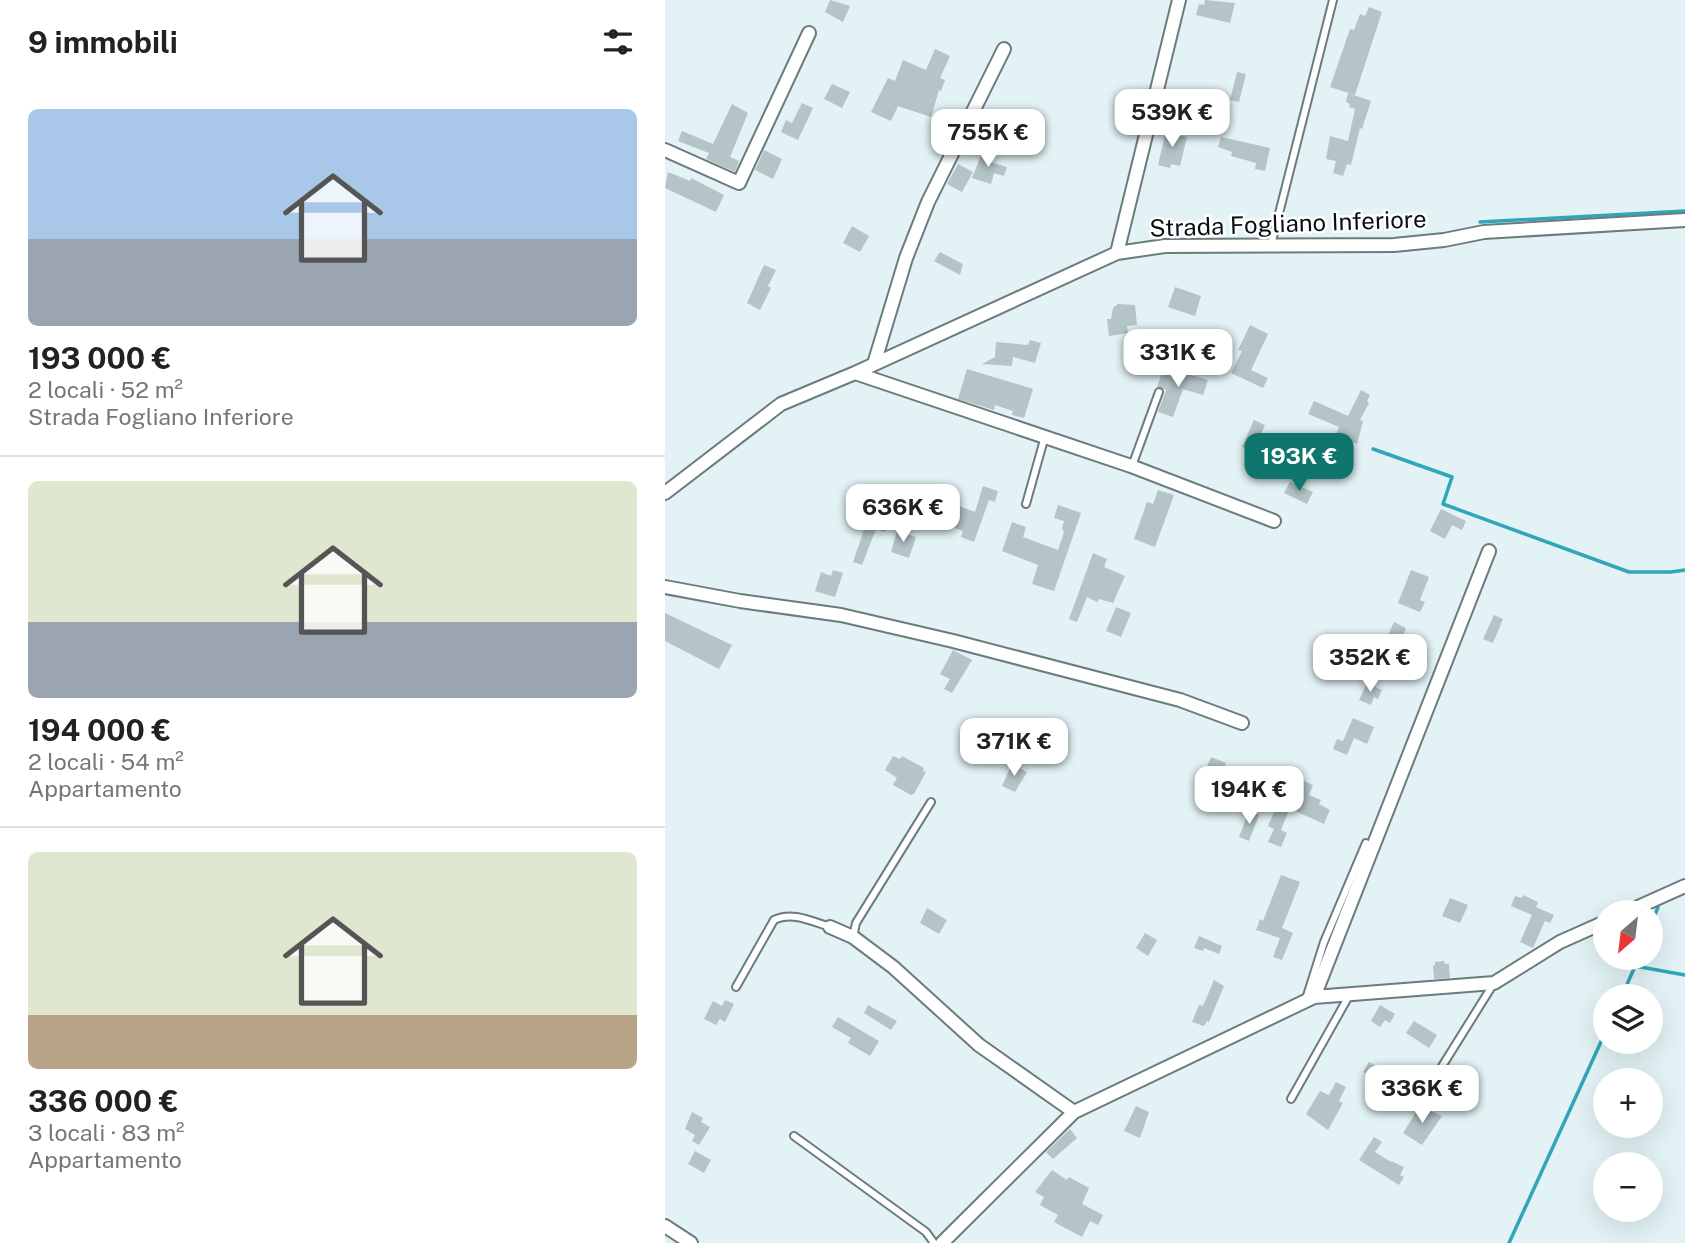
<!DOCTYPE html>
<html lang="it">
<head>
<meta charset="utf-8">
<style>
	:root { --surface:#fff; --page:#f2f2f2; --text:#222; --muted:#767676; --line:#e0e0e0; --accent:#0f766e }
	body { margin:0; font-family:"Public Sans",sans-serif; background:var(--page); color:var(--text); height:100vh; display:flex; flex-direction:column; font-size:26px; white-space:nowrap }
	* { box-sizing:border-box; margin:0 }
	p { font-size:23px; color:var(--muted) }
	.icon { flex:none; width:38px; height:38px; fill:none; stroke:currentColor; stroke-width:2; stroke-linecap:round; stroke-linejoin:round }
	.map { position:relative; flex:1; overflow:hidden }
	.details { display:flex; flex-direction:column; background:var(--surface); width:665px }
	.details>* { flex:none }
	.needle { width:46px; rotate:208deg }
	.tools { position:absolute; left:928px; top:900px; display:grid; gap:14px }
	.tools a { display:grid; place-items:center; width:70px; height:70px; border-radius:50%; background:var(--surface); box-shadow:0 7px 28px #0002; font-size:35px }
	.price { position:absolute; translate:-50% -60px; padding:0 16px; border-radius:14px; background:#fff; color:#222; font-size:23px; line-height:46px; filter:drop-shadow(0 2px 4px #0008) }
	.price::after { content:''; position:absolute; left:50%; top:42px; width:21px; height:16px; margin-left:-10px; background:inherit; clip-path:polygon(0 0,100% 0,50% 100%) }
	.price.active { background:var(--accent); color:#fff }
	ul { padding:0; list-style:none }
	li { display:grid; align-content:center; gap:14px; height:371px; padding:0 28px }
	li+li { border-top:2px solid var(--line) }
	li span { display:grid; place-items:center; height:217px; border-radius:10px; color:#555 }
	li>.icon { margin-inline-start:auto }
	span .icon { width:126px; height:126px; fill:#fffc; stroke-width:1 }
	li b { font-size:30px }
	h2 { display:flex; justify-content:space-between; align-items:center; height:84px; padding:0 28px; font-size:30px }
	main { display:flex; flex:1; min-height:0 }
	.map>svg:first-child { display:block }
</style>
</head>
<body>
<main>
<section class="details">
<h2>9 immobili<svg class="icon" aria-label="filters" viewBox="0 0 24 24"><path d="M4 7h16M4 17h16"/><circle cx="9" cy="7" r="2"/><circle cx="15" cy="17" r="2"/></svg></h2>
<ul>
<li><span style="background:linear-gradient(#a9c7e8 60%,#9aa5b1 0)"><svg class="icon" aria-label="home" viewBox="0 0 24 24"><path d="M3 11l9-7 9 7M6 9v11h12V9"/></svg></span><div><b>193 000 €</b><p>2 locali · 52 m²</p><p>Strada Fogliano Inferiore</p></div></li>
<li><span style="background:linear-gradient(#dfe7d0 65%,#9aa5b1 0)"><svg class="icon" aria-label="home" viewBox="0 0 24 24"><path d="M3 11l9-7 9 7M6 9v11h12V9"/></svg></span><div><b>194 000 €</b><p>2 locali · 54 m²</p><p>Appartamento</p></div></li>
<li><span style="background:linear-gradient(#dfe7d0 75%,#b9a48a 0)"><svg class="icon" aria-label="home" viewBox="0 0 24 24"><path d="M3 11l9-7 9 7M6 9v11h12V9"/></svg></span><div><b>336 000 €</b><p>3 locali · 83 m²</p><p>Appartamento</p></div></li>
</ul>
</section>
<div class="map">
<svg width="1020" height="1243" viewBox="0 0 1020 1243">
	<rect width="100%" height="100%" fill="#e2f2f5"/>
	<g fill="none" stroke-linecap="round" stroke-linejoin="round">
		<path stroke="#30a6b8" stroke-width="3.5" d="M815,222l205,-11
			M708,449l79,28 -9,27 186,68h42l14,-2
			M985,928l8,-21
			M970,966l50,9
			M957,996l17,-39
			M844,1243l96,-210"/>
	</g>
	<path fill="#b4c4c7" d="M165,0l20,6 -7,16 -18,-10z
		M540,0l30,3 -5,20 -34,-8 3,-11 5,1z
		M704,7l13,5 -27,83 -25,-8 20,-58 4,1 6,-16 5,2z
		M270,49l15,7 -10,22 5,2 -4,11 -2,-1 -8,27 -33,-11 -7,15 -20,-9 17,-34 7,3 8,-21 23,10z
		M572,72l9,2 -7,28 -9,-2z
		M167,84l18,8 -8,16 -18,-9z
		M683,93l23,8 -9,28 -2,-1 -9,37 -4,-1 -4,12 -10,-3 3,-12 -10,-2 4,-23 18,5 7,-32 -6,-2 1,-3 -4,-2z
		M137,103l11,5 -15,32 -17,-8 5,-12 6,3z
		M67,104l16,9 -18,44 9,4 -4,11 -29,-13 3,-6 -31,-12 4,-10 31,13z
		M502,127l11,3 -1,5 10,2 -7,29 -9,-2 -1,4 -12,-3z
		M556,137l49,11 -5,23 -10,-2 1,-6 -25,-7 1,-4 -14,-5z
		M99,150l18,9 -9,20 -18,-9z
		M317,153l10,3 -2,6 17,5 -3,9 -10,-3 -3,11 -19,-6z
		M293,164l15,8 -11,20 -15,-8z
		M3,172l22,9 1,-3 33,17 -8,17 -51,-24z
		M187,226l17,10 -9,16 -17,-9z
		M275,252l23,12 -3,11 -26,-14z
		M99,265l12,5 -8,16 3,2 -11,22 -13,-7z
		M510,287l26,9 -6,20 -27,-9z
		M453,304l17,1 2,20 -10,1 1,7 -19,3 -2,-17h4l2,-11z
		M585,325l18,9 -17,36 17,8 -5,10 -32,-15 11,-22 -4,-1z
		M365,340l11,3 -6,20 -22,-6 -1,9 -30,-2 13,-7 1,-15 32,3z
		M534,340l15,6 -8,18 -15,-7z
		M468,346l12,3 -2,5 12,3 -4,12 -23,-7z
		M499,367l44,13 -5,15 -20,-6 -10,28 -15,-5 8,-22 -9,-3z
		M302,369l66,20 -9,29 -12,-3 1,-4 -18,-6 -1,5 -36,-11z
		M696,390l9,5 -3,6 2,2 -9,17 3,1 -6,23 -21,-9 3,-8 -31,-13 6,-13 34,15z
		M589,420l11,5 -12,27 -11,-5z
		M625,482l23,10 -6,12 -23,-11z
		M318,486l15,5 -3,11 -6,-2 -15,42 -13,-5 2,-6 -16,-6 4,-9 -11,-3 4,-13 31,12z
		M493,490l16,5 -19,52 -21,-8 13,-37 6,2z
		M203,503l15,5 -2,6 9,2 -5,16 -9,-3 -14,36 -9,-3 14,-41 2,-6 -5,-1z
		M393,505l23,8 -27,78 -22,-7 6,-19 -36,-14 10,-29 14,5 -3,10 35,13 6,-18 -2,-4 2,-7 -10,-3z
		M776,509l25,12 -4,9 -10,-5 -7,14 -15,-8z
		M232,531l19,6 -7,21 -18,-6z
		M428,553l14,6 -3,8 21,9 -12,27 -14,-4 -2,3 -10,-5 -10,25 -8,-3z
		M168,570l10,3 -8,24 -20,-6 6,-19 10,4z
		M746,570l18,7 -9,23 5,2 -5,10 -22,-9z
		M451,607l15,6 -10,24 -15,-6z
		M0,613l67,32 -13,24 -54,-28z
		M829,615l9,4 -10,24 -10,-4z
		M729,622l12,6 -5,13 -5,-2 -7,15 -5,-2 -6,15 -8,-4 12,-28 5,2z
		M288,650l19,10 -20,33 -8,-4 6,-10 -10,-5z
		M702,683l15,7 -4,9 -4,-2 -3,8 -12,-5z
		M688,718l21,9 -7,17 -13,-6 -7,17 -14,-6 4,-10 6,2z
		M228,756l7,3 2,-3 22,12 -1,3 3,1 -12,22 -3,1 -18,-10 4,-7 -12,-8z
		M546,757l15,6 -2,6 8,3 -4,11 -24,-9z
		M347,764l15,8 -12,20 -13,-6z
		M634,779l14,6 -4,10 12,5 -2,4 11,6 -6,14 -40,-18z
		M612,805l12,5 -8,20 6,3 -6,14 -13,-5 6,-13 -6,-3z
		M584,811l10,4 -10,26 -10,-4z
		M616,875l19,7 -18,46 11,5 -11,27 -9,-3 7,-19 -24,-8 4,-11 3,2z
		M858,895l15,7 -2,5 18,8 -4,8 -5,-2 -12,27 -13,-6 12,-27 -21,-9 4,-10 7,2z
		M785,898l18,7 -8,18 -18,-7z
		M262,908l20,12 -8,14 -19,-11z
		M480,933l12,7 -9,16 -12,-8z
		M534,936l23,10 -3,8 -15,-6 -1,3 -9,-3z
		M779,961l1,3h4l1,14 -16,1 -1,-13 2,-1v-3z
		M549,980l10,6 -15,36 -2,-1 -3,5 -12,-4 7,-17 4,1z
		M60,1000l9,4 -9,18 -5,-3 -4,6 -12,-6 9,-18 9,5z
		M203,1005l29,16 -6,9 -27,-17z
		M715,1005l15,9 -5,9 -5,-3 -5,7 -9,-6z
		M173,1017l41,24 -9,15 -22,-13 3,-5 -19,-11z
		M749,1021l23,14 -8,13 -23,-15z
		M704,1062l51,29 -6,11 -51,-30z
		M671,1082l10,5 -7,14 4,2 -15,27 -22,-16 14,-23 9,4z
		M471,1106l13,6 -9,26 -16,-7z
		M755,1106l22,10 -20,29 -19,-12z
		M27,1112l11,6 -2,4 9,5 -11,18 -7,-4 3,-6 -10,-6z
		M405,1129l7,9 -24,21 -7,-7z
		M709,1137l8,5 -7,10 16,10v-1l13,6 -4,8 4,2 -5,8 -40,-25z
		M30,1151l16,9 -7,13 -16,-9z
		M387,1170l15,10 2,-3 20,11 -7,16 21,11 -5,10 -8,-4 -8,16 -28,-15 4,-7 -18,-10 4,-8 -9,-5z"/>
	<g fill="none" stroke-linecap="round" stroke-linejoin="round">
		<defs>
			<path id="lane" d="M606,245l62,-245
				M467,466l27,-74
				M361,504l19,-68
				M188,937l3,-14 75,-121
				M71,987l38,-67c18,-9 37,1 56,7
				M641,999l18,-57 42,-99
				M626,1099l59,-105
				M756,1100l73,-117
				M129,1136l132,96 8,11"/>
			<path id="street" d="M0,150l74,33 70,-150
				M452,253l62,-253
				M209,364l32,-106 22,-56 76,-153
				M190,373l276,93 143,55
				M0,493l116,-89 74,-31 262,-120 48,-7 229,-1 50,-5 40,-8 201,-12
				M824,551l-175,446 180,-14 66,-41 45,-20
				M0,587l75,14 101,14 112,26 227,59 62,23
				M962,912l58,-26
				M165,927l23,10 40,30 86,78 95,67
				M0,1226l26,17
				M277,1243l132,-131 240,-115"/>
		</defs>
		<use href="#lane" stroke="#6c7b7e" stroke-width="10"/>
		<use href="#street" stroke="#6c7b7e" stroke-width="16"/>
		<use href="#lane" stroke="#fff" stroke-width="6"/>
		<use href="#street" stroke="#fff" stroke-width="12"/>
	</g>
	<g text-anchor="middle" stroke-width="5" stroke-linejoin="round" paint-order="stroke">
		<g font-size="24" fill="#090f10" stroke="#fff">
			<text transform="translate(623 224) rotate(-2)" y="8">Strada Fogliano Inferiore</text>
		</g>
	</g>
</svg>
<div class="tools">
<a><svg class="needle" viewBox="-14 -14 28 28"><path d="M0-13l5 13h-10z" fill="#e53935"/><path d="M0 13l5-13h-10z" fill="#767676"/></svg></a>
<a><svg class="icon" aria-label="layers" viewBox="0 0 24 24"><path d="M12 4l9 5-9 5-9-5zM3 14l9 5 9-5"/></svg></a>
<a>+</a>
<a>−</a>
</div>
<b class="price" style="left:507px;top:149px">539K €</b>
<b class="price" style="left:323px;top:169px">755K €</b>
<b class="price" style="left:513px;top:389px">331K €</b>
<b class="price active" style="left:634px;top:493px">193K €</b>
<b class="price" style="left:238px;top:544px">636K €</b>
<b class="price" style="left:705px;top:694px">352K €</b>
<b class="price" style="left:349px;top:778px">371K €</b>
<b class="price" style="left:584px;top:826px">194K €</b>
<b class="price" style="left:757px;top:1125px">336K €</b>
</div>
</main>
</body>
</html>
